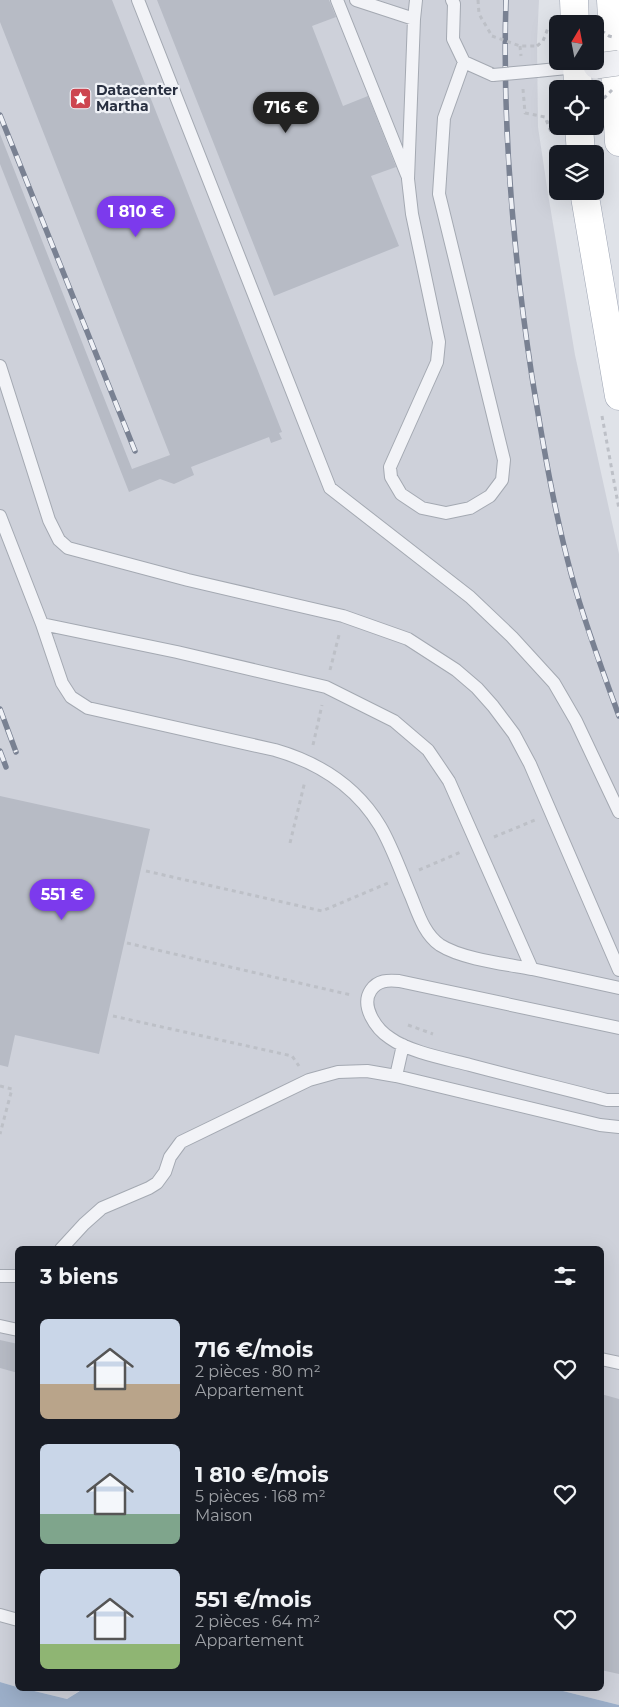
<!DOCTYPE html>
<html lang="fr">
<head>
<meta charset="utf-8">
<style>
	:root { --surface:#171b24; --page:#242831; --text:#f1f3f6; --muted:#9ea1a6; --accent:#7c3aed }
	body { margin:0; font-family:Montserrat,sans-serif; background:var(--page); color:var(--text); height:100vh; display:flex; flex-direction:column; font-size:19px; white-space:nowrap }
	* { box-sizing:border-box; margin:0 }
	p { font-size:16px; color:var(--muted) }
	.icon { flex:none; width:28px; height:28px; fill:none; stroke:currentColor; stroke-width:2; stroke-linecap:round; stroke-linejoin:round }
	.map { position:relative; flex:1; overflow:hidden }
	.sheet { position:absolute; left:15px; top:1246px; width:589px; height:445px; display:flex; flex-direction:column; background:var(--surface); border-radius:8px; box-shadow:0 5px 20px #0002 }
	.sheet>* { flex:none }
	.needle { width:32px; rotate:10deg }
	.buttons { position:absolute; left:549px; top:15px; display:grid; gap:10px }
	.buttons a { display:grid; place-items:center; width:55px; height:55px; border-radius:8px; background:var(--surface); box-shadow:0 5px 20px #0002; font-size:25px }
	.price { position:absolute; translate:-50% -42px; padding:0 11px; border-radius:18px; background:var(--accent); color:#fff; font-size:16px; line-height:32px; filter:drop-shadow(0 1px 2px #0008) }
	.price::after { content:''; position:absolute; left:50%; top:30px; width:15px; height:11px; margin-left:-8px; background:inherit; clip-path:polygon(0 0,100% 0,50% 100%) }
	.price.on { background:#222; color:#fff }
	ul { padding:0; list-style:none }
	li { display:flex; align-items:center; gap:15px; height:125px; padding:0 25px }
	li span { display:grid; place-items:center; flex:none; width:140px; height:100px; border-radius:8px; color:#555 }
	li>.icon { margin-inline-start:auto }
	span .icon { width:60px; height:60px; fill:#fffc; stroke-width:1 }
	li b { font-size:21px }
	h2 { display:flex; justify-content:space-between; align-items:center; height:60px; padding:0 25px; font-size:21px }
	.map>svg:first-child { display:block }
</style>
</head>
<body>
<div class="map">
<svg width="619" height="1707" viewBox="0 0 619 1707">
	<rect width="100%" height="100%" fill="#dfe2e8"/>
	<path fill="#ced1da" d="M0,0h539l-2,42 1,85 10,67 27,161 44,199v1151l-64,-16h46v-440h-583l-1,438 -17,-5z
		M26,1689h56l-15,10z"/>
	<path fill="#9baec8" d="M0,1682l17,5 1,2h8l41,10 16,-10h472l64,16v2h-619z"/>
	<path fill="#b7bbc5" d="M0,0h112l170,432 -3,1 3,6 -11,4 -2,-6 -78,30 3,8 -20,9 -14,-5 -31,13 -129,-328v-30l132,335 38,-14 -170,-433z
		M157,0h172l7,17 -24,9 31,80 25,-10 28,71 -25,9 28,70 -125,50z
		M0,796l150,33 -51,225 -84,-19 -7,32 -8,-2z
		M0,1340l18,4v29l-18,-5z
		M601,1394l18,5v275l-18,-4z"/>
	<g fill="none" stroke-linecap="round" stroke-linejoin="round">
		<defs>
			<path id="lane" d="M138,0l192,488 140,109 42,40 42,46 22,38 43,91
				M337,0l70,175
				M356,0l58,19
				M416,0l-2,19 -6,160 4,35 27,128 -2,20 -47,105 1,10 10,17 21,14 24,5 24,-5 20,-12 12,-16 2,-20 -65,-266 5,-76 20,-56
				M452,0l2,4 -1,35 11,23 29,13
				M537,71l40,-4
				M0,366l49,154 10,20 9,8 120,32 155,36 65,23 48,31 21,18 16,18 21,28 16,30 89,206
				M0,516l42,108 135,28 149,35 68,34 34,29 21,31 83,188 87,19
				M42,624l20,59 9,14 17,11 187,42c45,13 81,36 105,76 12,20 22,49 31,70 7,17 13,38 29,49 22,14 65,19 92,24
				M619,1028l-220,-47c-11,-1 -21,-1 -28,9 -11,16 5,39 19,48 19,14 57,21 80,27 45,12 91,23 137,35h12
				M396,1076l7,-31
				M61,1249l23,-25 18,-16 47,-20 8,-5 8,-11 5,-15 11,-15 128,-62 29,-8 29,-1 29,5 204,49 19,2
				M0,1276h18
				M0,1326l18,4
				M601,1359l18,4
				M0,1615l18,5"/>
			<path id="primary" d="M574,0l1,24
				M611,0l8,142
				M577,61l1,28
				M579,126l2,28
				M584,191l35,205"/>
		</defs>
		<use href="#lane" stroke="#a4a9b2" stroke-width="14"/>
		<use href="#primary" stroke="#9fa6b4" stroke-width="29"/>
		<path stroke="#bdc0c7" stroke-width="3" stroke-dasharray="4 4" stroke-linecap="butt" d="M478,0l1,14 13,22
			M520,46l1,10
			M537,46l6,-5 5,-13
			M523,89l2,24 20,4 6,15
			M549,123l9,-17
			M602,416l17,93
			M330,670l9,-35
			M313,745l9,-40
			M494,837l41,-17
			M290,843l15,-62
			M419,870l42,-18
			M146,871l176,40 66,-28
			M127,943l224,52
			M113,1016l179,40 7,10
			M408,1025l25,9
			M0,1086l12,3 -12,45"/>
		<use href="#lane" stroke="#f2f3f7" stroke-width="12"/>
		<use href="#primary" stroke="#fff" stroke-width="28"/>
		<defs>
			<path id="rail" d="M506,0c-4,126 7,252 26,377 11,67 22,134 40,200 13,47 30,93 47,139
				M0,115l135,336
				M0,709l16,43
				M0,751l6,16"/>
		</defs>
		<use href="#rail" stroke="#798192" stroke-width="5.5"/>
		<use href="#rail" stroke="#eff1f6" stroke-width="4" stroke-dasharray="11" stroke-linecap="butt"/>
		<defs>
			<path id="lane-bridge" d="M493,75l44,-4"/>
			<path id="street-bridge" d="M596,66l23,-3"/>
		</defs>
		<use href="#lane-bridge" stroke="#a4a9b2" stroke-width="14" stroke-linecap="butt"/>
		<use href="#street-bridge" stroke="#a4a9b2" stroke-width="26" stroke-linecap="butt"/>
		<path stroke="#bdc0c7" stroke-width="3" stroke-dasharray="4 4" stroke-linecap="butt" d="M595,26l14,10 4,1
			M492,36l28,10h17
			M598,104l14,-14"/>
		<use href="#lane-bridge" stroke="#f2f3f7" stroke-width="12"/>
		<use href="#street-bridge" stroke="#f2f3f7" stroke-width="25"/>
	</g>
	<defs>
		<symbol id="sight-square" viewBox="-11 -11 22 22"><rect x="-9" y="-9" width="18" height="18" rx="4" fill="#cd4550" stroke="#eff1f6"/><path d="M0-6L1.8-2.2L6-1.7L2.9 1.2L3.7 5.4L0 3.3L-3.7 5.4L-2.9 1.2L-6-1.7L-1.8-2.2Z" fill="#fff"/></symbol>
	</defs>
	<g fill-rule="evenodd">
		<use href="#sight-square" x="68" y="86" width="25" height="25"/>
	</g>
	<g text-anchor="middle" stroke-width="4.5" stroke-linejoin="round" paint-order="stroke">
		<g font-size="14" font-weight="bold" fill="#282f40" stroke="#eff1f6" text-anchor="start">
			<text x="96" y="95">Datacenter<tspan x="96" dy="16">Martha</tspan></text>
		</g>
	</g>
</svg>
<div class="buttons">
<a><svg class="needle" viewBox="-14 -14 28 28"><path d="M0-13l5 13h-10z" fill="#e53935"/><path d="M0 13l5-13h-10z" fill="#9ea1a6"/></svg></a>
<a><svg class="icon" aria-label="locate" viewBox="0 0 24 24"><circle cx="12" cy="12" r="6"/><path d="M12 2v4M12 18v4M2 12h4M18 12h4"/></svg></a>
<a><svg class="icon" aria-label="layers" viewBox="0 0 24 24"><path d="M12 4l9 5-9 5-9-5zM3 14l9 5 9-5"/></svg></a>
</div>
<b class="price on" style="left:286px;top:134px">716 €</b>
<b class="price" style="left:136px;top:238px">1 810 €</b>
<b class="price" style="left:62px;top:921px">551 €</b>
<section class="sheet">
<h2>3 biens<svg class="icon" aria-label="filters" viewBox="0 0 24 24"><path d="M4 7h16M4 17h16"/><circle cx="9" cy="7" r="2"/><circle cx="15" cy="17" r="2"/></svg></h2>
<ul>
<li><span style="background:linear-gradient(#c9d6e8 65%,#b9a48a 0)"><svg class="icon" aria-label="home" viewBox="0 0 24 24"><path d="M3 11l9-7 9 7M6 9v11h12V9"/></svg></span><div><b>716 €/mois</b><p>2 pièces · 80 m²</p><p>Appartement</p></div><svg class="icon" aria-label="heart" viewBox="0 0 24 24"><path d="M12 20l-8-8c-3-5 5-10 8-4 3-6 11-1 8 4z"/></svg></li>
<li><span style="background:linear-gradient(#c9d6e8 70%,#7fa58c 0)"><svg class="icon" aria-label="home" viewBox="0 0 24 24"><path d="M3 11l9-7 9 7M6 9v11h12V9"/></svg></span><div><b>1 810 €/mois</b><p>5 pièces · 168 m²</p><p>Maison</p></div><svg class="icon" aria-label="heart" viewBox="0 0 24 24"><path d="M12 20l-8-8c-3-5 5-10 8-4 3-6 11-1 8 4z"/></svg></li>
<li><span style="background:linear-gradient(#c9d6e8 75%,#8fb573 0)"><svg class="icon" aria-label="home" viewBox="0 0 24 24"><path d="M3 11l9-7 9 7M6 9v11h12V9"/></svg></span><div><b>551 €/mois</b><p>2 pièces · 64 m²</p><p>Appartement</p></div><svg class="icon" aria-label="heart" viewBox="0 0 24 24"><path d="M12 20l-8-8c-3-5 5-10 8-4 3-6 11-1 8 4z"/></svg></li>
</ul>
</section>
</div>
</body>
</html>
